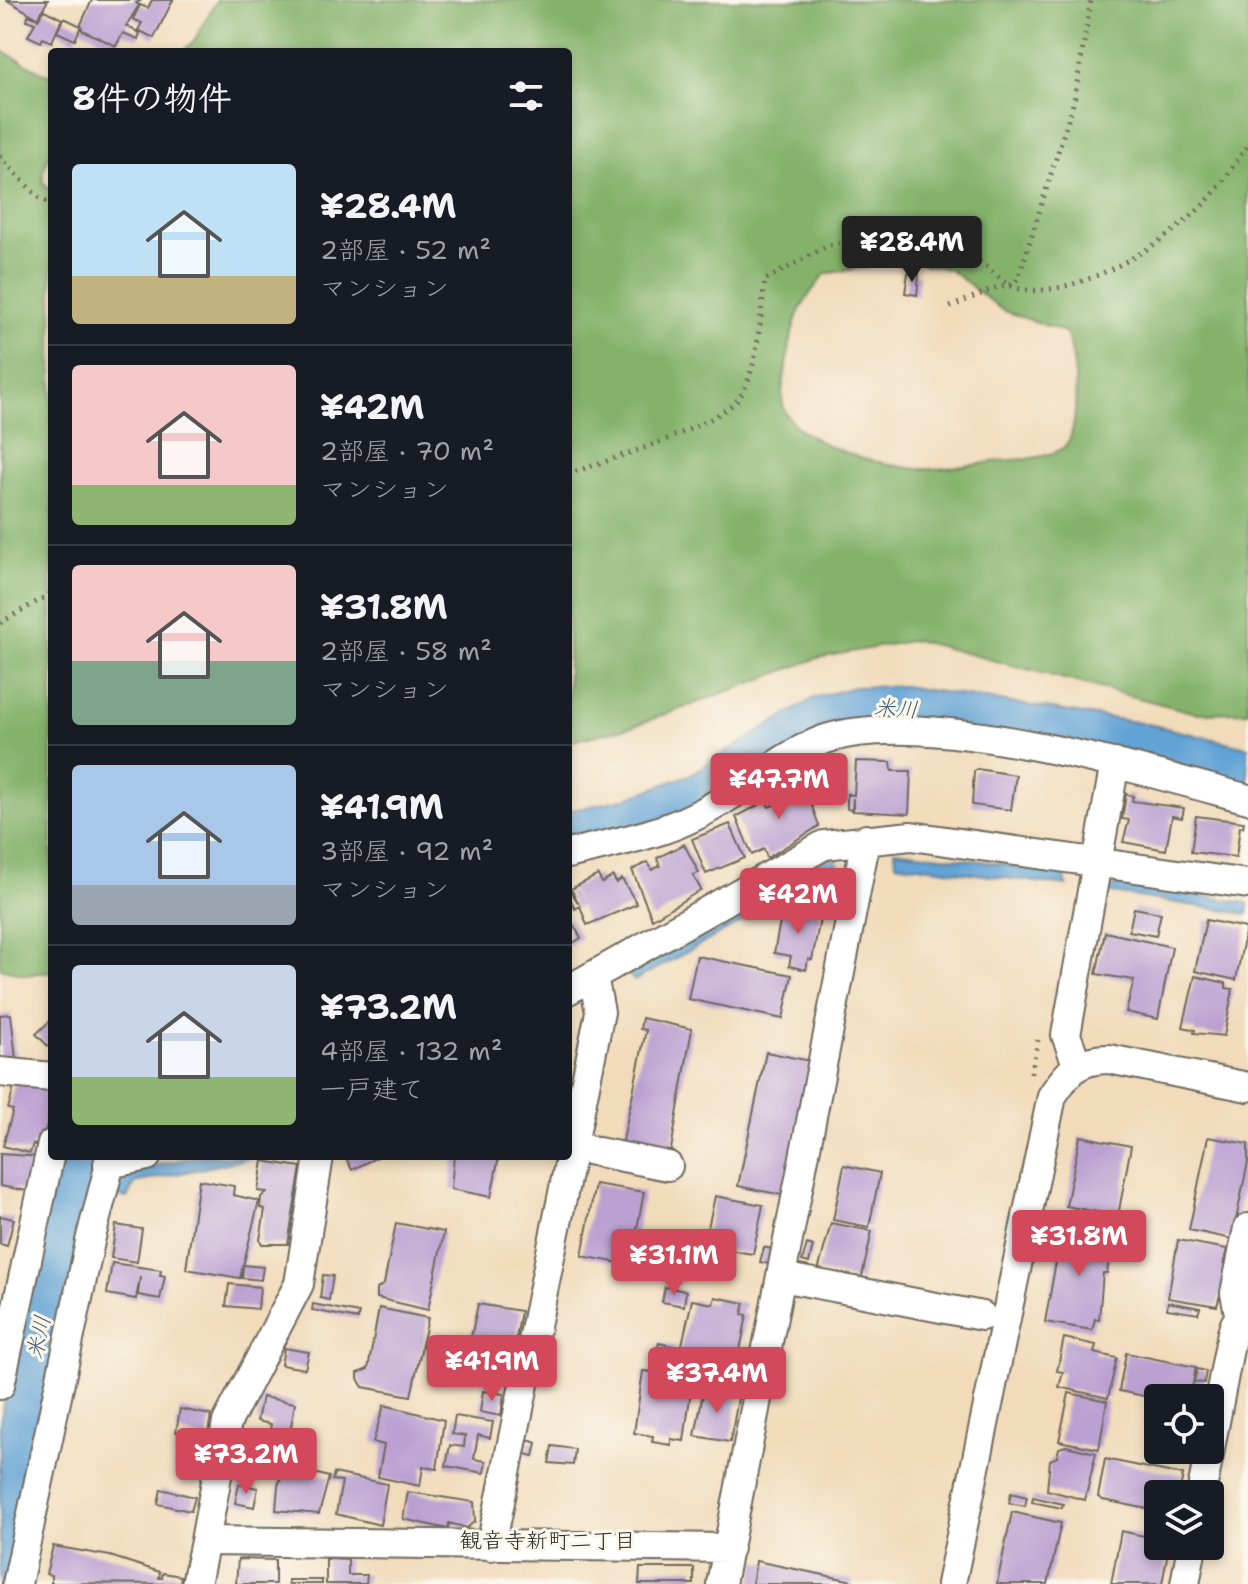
<!DOCTYPE html>
<html lang="ja">
<head>
<meta charset="utf-8">
<style>
	:root { --surface:#171b24; --page:#242831; --text:#f1f3f6; --muted:#9ea1a6; --line:#363941; --accent:#d1495b }
	body { margin:0; font-family:"Shantell Sans","Klee One",sans-serif; background:var(--page); color:var(--text); height:100vh; display:flex; flex-direction:column; font-size:30px; white-space:nowrap }
	* { box-sizing:border-box; margin:0 }
	p { font-size:26px; color:var(--muted) }
	.icon { flex:none; width:44px; height:44px; fill:none; stroke:currentColor; stroke-width:2; stroke-linecap:round; stroke-linejoin:round }
	.map { position:relative; flex:1; overflow:hidden }
	.panel { position:absolute; left:48px; top:48px; width:524px; height:1112px; display:flex; flex-direction:column; background:var(--surface); border-radius:8px; box-shadow:0 4px 12px #0003 }
	.panel>* { flex:none }
	.controls { position:absolute; left:1144px; top:1384px; display:grid; gap:16px }
	.controls a { display:grid; place-items:center; width:80px; height:80px; border-radius:8px; background:var(--surface); box-shadow:0 4px 12px #0003; font-size:40px }
	.price { position:absolute; translate:-50% -68px; padding:0 18px; border-radius:8px; background:var(--accent); color:#fff; font-size:26px; line-height:52px; filter:drop-shadow(0 2px 4px #0008) }
	.price::after { content:''; position:absolute; left:50%; top:48px; width:24px; height:18px; margin-left:-12px; background:inherit; clip-path:polygon(0 0,100% 0,50% 100%) }
	.price.current { background:#222; color:#fff }
	ul { padding:0; list-style:none }
	li { display:flex; align-items:center; gap:24px; height:200px; padding:0 24px }
	li+li { border-top:2px solid var(--line) }
	li span { display:grid; place-items:center; flex:none; width:224px; height:160px; border-radius:8px; color:#555 }
	li>.icon { margin-inline-start:auto }
	span .icon { width:96px; height:96px; fill:#fffc; stroke-width:1 }
	li b { font-size:34px }
	h2 { display:flex; justify-content:space-between; align-items:center; height:96px; padding:0 24px; font-size:34px }
	.map>svg:first-child { display:block }
</style>
</head>
<body>
<div class="map">
<svg width="1248" height="1584" viewBox="0 0 1248 1584">
	<rect width="100%" height="100%" fill="#fbf7ec"/>
	<filter id="ink" filterUnits="userSpaceOnUse"><feTurbulence type="fractalNoise" baseFrequency=".0125" numOctaves="2"/><feDisplacementMap in="SourceGraphic" scale="16" xChannelSelector="R" yChannelSelector="G"/><feConvolveMatrix kernelMatrix="1 2 1 2 8 2 1 2 1" color-interpolation-filters="sRGB"/></filter>
	<filter id="wash" filterUnits="userSpaceOnUse"><feTurbulence type="fractalNoise" baseFrequency=".006" numOctaves="4" result="noise"/><feDisplacementMap in="SourceGraphic" scale="32" xChannelSelector="R" yChannelSelector="G"/><feGaussianBlur stdDeviation="1.8" result="paint"/><feColorMatrix in="noise" values="0 0 0 0 0 0 0 0 0 0 0 0 0 0 0 0 0 1.4 0 .05"/><feComposite in="paint" operator="in"/></filter>
	<g filter="url(#wash)">
		<rect width="100%" height="100%" fill="#f1dbbb"/>
		<path fill="#84b26b" stroke="#586e4b" stroke-width="2" fill-rule="evenodd" d="M217,0h1031v712l-52,1 -281,-73 -97,18 -184,68 -66,16v-690h-386l12,-11zM887,263h32l30,6 53,41 63,22c12,17 17,104 -2,116 -18,12 -50,11 -71,14 -24,4 -49,8 -73,7 -35,-2 -121,-24 -135,-60 -5,-14 1,-33 3,-48 8,-46 8,-49 38,-87z
			M0,50l52,27v72l-9,22v12l9,9v779l-26,4 -26,-7z"/>
		<path fill="#62a3d5" stroke="#466780" stroke-width="2" d="M903,686l245,38 100,23v36l-119,-27 -239,-35 -205,91 -117,34v-35l59,-13 62,-23 125,-77 40,-11z
			M895,850l169,22 3,14 -171,-23z
			M834,855l6,13 -206,113 -6,-8 5,-8z
			M1119,883l129,20v11l-143,-22z
			M57,1156h45l-97,428h-5v-162z
			M199,1156h60l-124,27 -8,15 -13,-3 7,-22z"/>
		<g id="blocks">
			<path fill="#bba1d2" d="M7,0h41l-10,18z
				M92,0h50l-6,3 3,2 -13,21 14,7 -2,6 -15,-6 -7,13 -34,-16 -1,-6z
				M152,0h21l-19,38 -16,-8 4,-7 -9,-4 7,-14 8,3z
				M44,10l18,9 -10,23 -9,-4 -2,4 -13,-6 7,-13 -8,-3 1,-5 10,4z
				M64,18l17,8 -6,14 -18,-8z
				M908,273l11,2 -2,20 -12,-2z
				M856,761l35,1 1,9h19l-2,43 -56,-3v-13l-1,12 -5,-1v-15l7,1z
				M977,769l39,6 -5,35 -39,-5 2,-34z
				M803,781l16,45 -52,32 -3,-9 -12,6 -16,-38 30,-16 3,6 5,-2 -2,-7z
				M1126,794l7,2 -1,5 52,7 -2,10 -10,-2 -6,34 -43,-8 6,-22 -7,-1z
				M1196,816l48,6 -1,5 -3,-1 -4,31 -45,-5z
				M730,824l15,34 -39,16 -14,-35z
				M684,844l15,29 -6,2 8,15 -49,29 -20,-49 16,-8 4,8 8,-4 -3,-8z
				M598,875l4,8 11,-7 3,7 6,-4 15,25 -50,21 -7,-19 -5,3 -7,-16 3,-1 8,12 -8,-15z
				M831,885l12,3 -2,12 -12,-2z
				M783,906l38,8 -9,46 -4,-1 -2,11 -17,-4 2,-10 -17,-3z
				M1134,908l27,5 -5,23 -27,-5z
				M568,915l13,23 -13,8z
				M1206,920l40,8 -10,52 -41,-9z
				M1105,932l67,15 -14,72 -32,-7 8,-32 -38,-6z
				M697,956l95,19 -9,44 -95,-20z
				M1195,976l31,7v5l7,1 -9,47 -30,-3 1,-3 -12,-3z
				M11,1014l5,46 -16,2v-47z
				M642,1018l50,11 -22,126 -48,-10 24,-115 -6,-1z
				M52,1019v31l-16,-16z
				M766,1052l44,9 -28,134 -44,-9z
				M16,1080l36,4v25l-12,38 -7,-3 -3,9 -27,-7 10,-36 -5,-1z
				M1080,1136l51,10 -13,70 -52,-10z
				M1208,1137l40,7v18l-16,77 -43,-9z
				M0,1154l42,3 -14,34 -28,-5z
				M345,1156h34l-27,14z
				M454,1156h45l-8,41 -40,-8z
				M263,1161l38,6 -13,77h-26l-2,-4 5,-31 -5,-1 1,-11 6,-5 -9,-1z
				M844,1165l36,8 -11,54 -36,-7z
				M199,1180l35,6 -1,9 26,6 -19,77 -54,-9z
				M595,1184l49,8 -14,73 -48,-9z
				M715,1196l48,9 -10,49 -49,-8z
				M0,1216l14,3 -7,27 -7,-2z
				M396,1223l48,9 -16,78 -51,-12v-9l7,-5z
				M831,1223l41,8 -11,50 -43,-10z
				M1063,1224l46,9 -2,11h5l-5,29h-4l-4,47 -4,-1 -3,11 -47,-8z
				M116,1225l26,4 -5,33 -26,-4z
				M1178,1240l49,9 -3,15 4,1 -11,41 -49,-8z
				M807,1244l6,2 -4,17 -7,-2z
				M764,1247l7,2 -3,15 -8,-2z
				M112,1263l49,7 -1,5 5,1 -5,23 -22,-4 2,-18 -4,22 -29,-5z
				M243,1265l20,2 -2,13 -19,-2z
				M323,1275l10,1 -4,24 -9,-2z
				M229,1284l31,3 -2,22 -32,-3z
				M665,1287l21,4 -2,15 -22,-4z
				M715,1297l30,6 -3,11 5,1 -11,55 -57,-12 13,-58 21,4z
				M1168,1302l32,6 -2,6 -31,-5z
				M313,1304l46,9 -1,6 -46,-9z
				M478,1304l43,7 -7,39h-6l-3,19 -39,-8z
				M379,1308l49,10 -17,78 -48,-9 -5,-8v-6l10,-4z
				M1064,1338l32,7 -2,8 23,5 -9,40 -49,-11 4,-15 -6,-1z
				M659,1343l17,4 -3,12 -17,-4z
				M284,1348l25,4 -4,17 -24,-4z
				M1126,1353l70,14 -6,31 -32,1 -39,-8z
				M1197,1369l9,2 -2,12 -10,-1z
				M643,1371l50,5 -1,6 -17,-3 17,4 -8,58 -13,-2v6l-19,-3 1,-6 -19,-3z
				M1194,1386l9,3 -2,9h-10z
				M704,1388l35,6 -9,48 -35,-6z
				M483,1391l21,3 -3,22 -21,-4z
				M1069,1393l38,8 -8,48 -40,-8z
				M262,1397l33,6 -8,48 -11,-2 -1,9 -20,-3 3,-16 10,1 3,-16 -14,-3z
				M384,1405l60,15 -7,49 -14,-2 -3,19 -42,-9 6,-32 -11,-3z
				M180,1409l31,6 -4,24 -31,-7z
				M455,1416l38,6 -3,16 -12,-3 -4,24 12,2 -2,12 -38,-7 4,-21 14,2 1,-11 -13,-2z
				M528,1440l9,3 -3,13 -9,-2z
				M552,1446l23,3 -2,16 -24,-2z
				M1066,1446l30,7 -11,47 -38,-10 3,-30 7,-3 2,-9z
				M1105,1459l78,16 -4,19h-21v17l-55,-11 -5,-3z
				M285,1465l44,12 -10,37 -43,-4 2,-24z
				M334,1473l53,11 -7,41 -44,-11 6,-33 -10,-1z
				M239,1484l19,4 -4,19 -19,-4z
				M161,1489l34,8 -4,14 -33,-7z
				M408,1492l66,10 1,19 -8,7 -18,-5 -1,6 -45,-10z
				M1011,1493l16,4 -2,9 -16,-3z
				M1033,1497l30,7 -1,4 -30,-6z
				M1012,1512l49,11 -13,61h-51z
				M1121,1531l37,8v7h11l-7,38h-51z
				M53,1546l57,10 50,16 -1,6h3l1,-5 18,3 -1,8 -129,-1v-8l-5,-1z
				M238,1559l37,1v24h-39z
				M326,1559l22,1v15h19l-1,9h-40z
				M756,1561l97,20 -1,3h-100z
				M640,1568h54v16h-55z
				M288,1580h34v4h-34z"/>
		</g>
	</g>
	<g filter="url(#ink)">
		<use href="#blocks" fill-opacity="0" stroke="#70695d" stroke-width="2"/>
		<g fill="none" stroke-linecap="round" stroke-linejoin="round">
			<defs>
				<path id="minor" d="M568,854c43,-11 88,-18 127,-38 45,-21 84,-61 131,-77 102,-33 318,32 422,60
					M568,990l256,-145 87,-9 337,48
					M1077,1064l-11,-29 49,-272
					M0,1072l52,5
					M573,1147l95,19
					M319,1156l-20,128 -72,138 -22,119 524,7
					M108,1164l39,-8
					M782,1277l200,39
					M1240,1319l-5,-26 13,-65
					M0,1385l52,-241
					M1210,1448l22,-115 3,-9 13,-11
					M1201,1494l9,-44
					M491,1546l109,-534 -7,-36
					M17,1584l74,-347 21,-81
					M196,1584l9,-43
					M721,1584l145,-745
					M951,1584l101,-488c16,-25 27,-37 57,-37l139,28
					M1185,1584l7,-38"/>
			</defs>
			<use href="#minor" stroke="#70695d" stroke-width="32"/>
			<path stroke="#70695d" stroke-width="5" stroke-dasharray="2 6" stroke-linecap="butt" d="M0,156l37,40 15,9
				M950,307l47,-20 17,-3 5,-8 55,-175 17,-101
				M568,474c37,-13 154,-48 173,-79 17,-26 20,-84 24,-115l64,-35 16,-3c35,3 89,3 121,13 19,6 38,31 50,33 57,14 149,-44 188,-84 17,-17 30,-40 44,-59
				M0,623l52,-30
				M1031,1073l7,-33"/>
			<use href="#minor" stroke="#fff" stroke-width="28"/>
		</g>
	</g>
	<g text-anchor="middle" stroke-width="6" stroke-linejoin="round" paint-order="stroke">
		<g font-size="22" font-style="italic" fill="#415b6f" stroke="#fbf7ec">
			<text transform="translate(896 708) rotate(4)" y="8">米川</text>
			<text transform="translate(38 1337) rotate(-78)" y="8">米川</text>
		</g>
		<g font-size="22" fill="#2b2b2b" stroke="#fbf7ec">
			<text x="548" y="1548">観音寺新町二丁目</text>
		</g>
	</g>
</svg>
<div class="controls">
<a><svg class="icon" aria-label="locate" viewBox="0 0 24 24"><circle cx="12" cy="12" r="6"/><path d="M12 2v4M12 18v4M2 12h4M18 12h4"/></svg></a>
<a><svg class="icon" aria-label="layers" viewBox="0 0 24 24"><path d="M12 4l9 5-9 5-9-5zM3 14l9 5 9-5"/></svg></a>
</div>
<b class="price current" style="left:912px;top:284px">¥28.4M</b>
<b class="price" style="left:779px;top:821px">¥47.7M</b>
<b class="price" style="left:798px;top:936px">¥42M</b>
<b class="price" style="left:1079px;top:1278px">¥31.8M</b>
<b class="price" style="left:674px;top:1297px">¥31.1M</b>
<b class="price" style="left:492px;top:1403px">¥41.9M</b>
<b class="price" style="left:717px;top:1415px">¥37.4M</b>
<b class="price" style="left:246px;top:1496px">¥73.2M</b>
<section class="panel">
<h2>8件の物件<svg class="icon" aria-label="filters" viewBox="0 0 24 24"><path d="M4 7h16M4 17h16"/><circle cx="9" cy="7" r="2"/><circle cx="15" cy="17" r="2"/></svg></h2>
<ul>
<li><span style="background:linear-gradient(#bfe0f5 70%,#c2b280 0)"><svg class="icon" aria-label="home" viewBox="0 0 24 24"><path d="M3 11l9-7 9 7M6 9v11h12V9"/></svg></span><div><b>¥28.4M</b><p>2部屋 · 52 m²</p><p>マンション</p></div></li>
<li><span style="background:linear-gradient(#f6c9c9 75%,#8fb573 0)"><svg class="icon" aria-label="home" viewBox="0 0 24 24"><path d="M3 11l9-7 9 7M6 9v11h12V9"/></svg></span><div><b>¥42M</b><p>2部屋 · 70 m²</p><p>マンション</p></div></li>
<li><span style="background:linear-gradient(#f6c9c9 60%,#7fa58c 0)"><svg class="icon" aria-label="home" viewBox="0 0 24 24"><path d="M3 11l9-7 9 7M6 9v11h12V9"/></svg></span><div><b>¥31.8M</b><p>2部屋 · 58 m²</p><p>マンション</p></div></li>
<li><span style="background:linear-gradient(#a9c7e8 75%,#9aa5b1 0)"><svg class="icon" aria-label="home" viewBox="0 0 24 24"><path d="M3 11l9-7 9 7M6 9v11h12V9"/></svg></span><div><b>¥41.9M</b><p>3部屋 · 92 m²</p><p>マンション</p></div></li>
<li><span style="background:linear-gradient(#c9d6e8 70%,#8fb573 0)"><svg class="icon" aria-label="home" viewBox="0 0 24 24"><path d="M3 11l9-7 9 7M6 9v11h12V9"/></svg></span><div><b>¥73.2M</b><p>4部屋 · 132 m²</p><p>一戸建て</p></div></li>
</ul>
</section>
</div>
</body>
</html>
